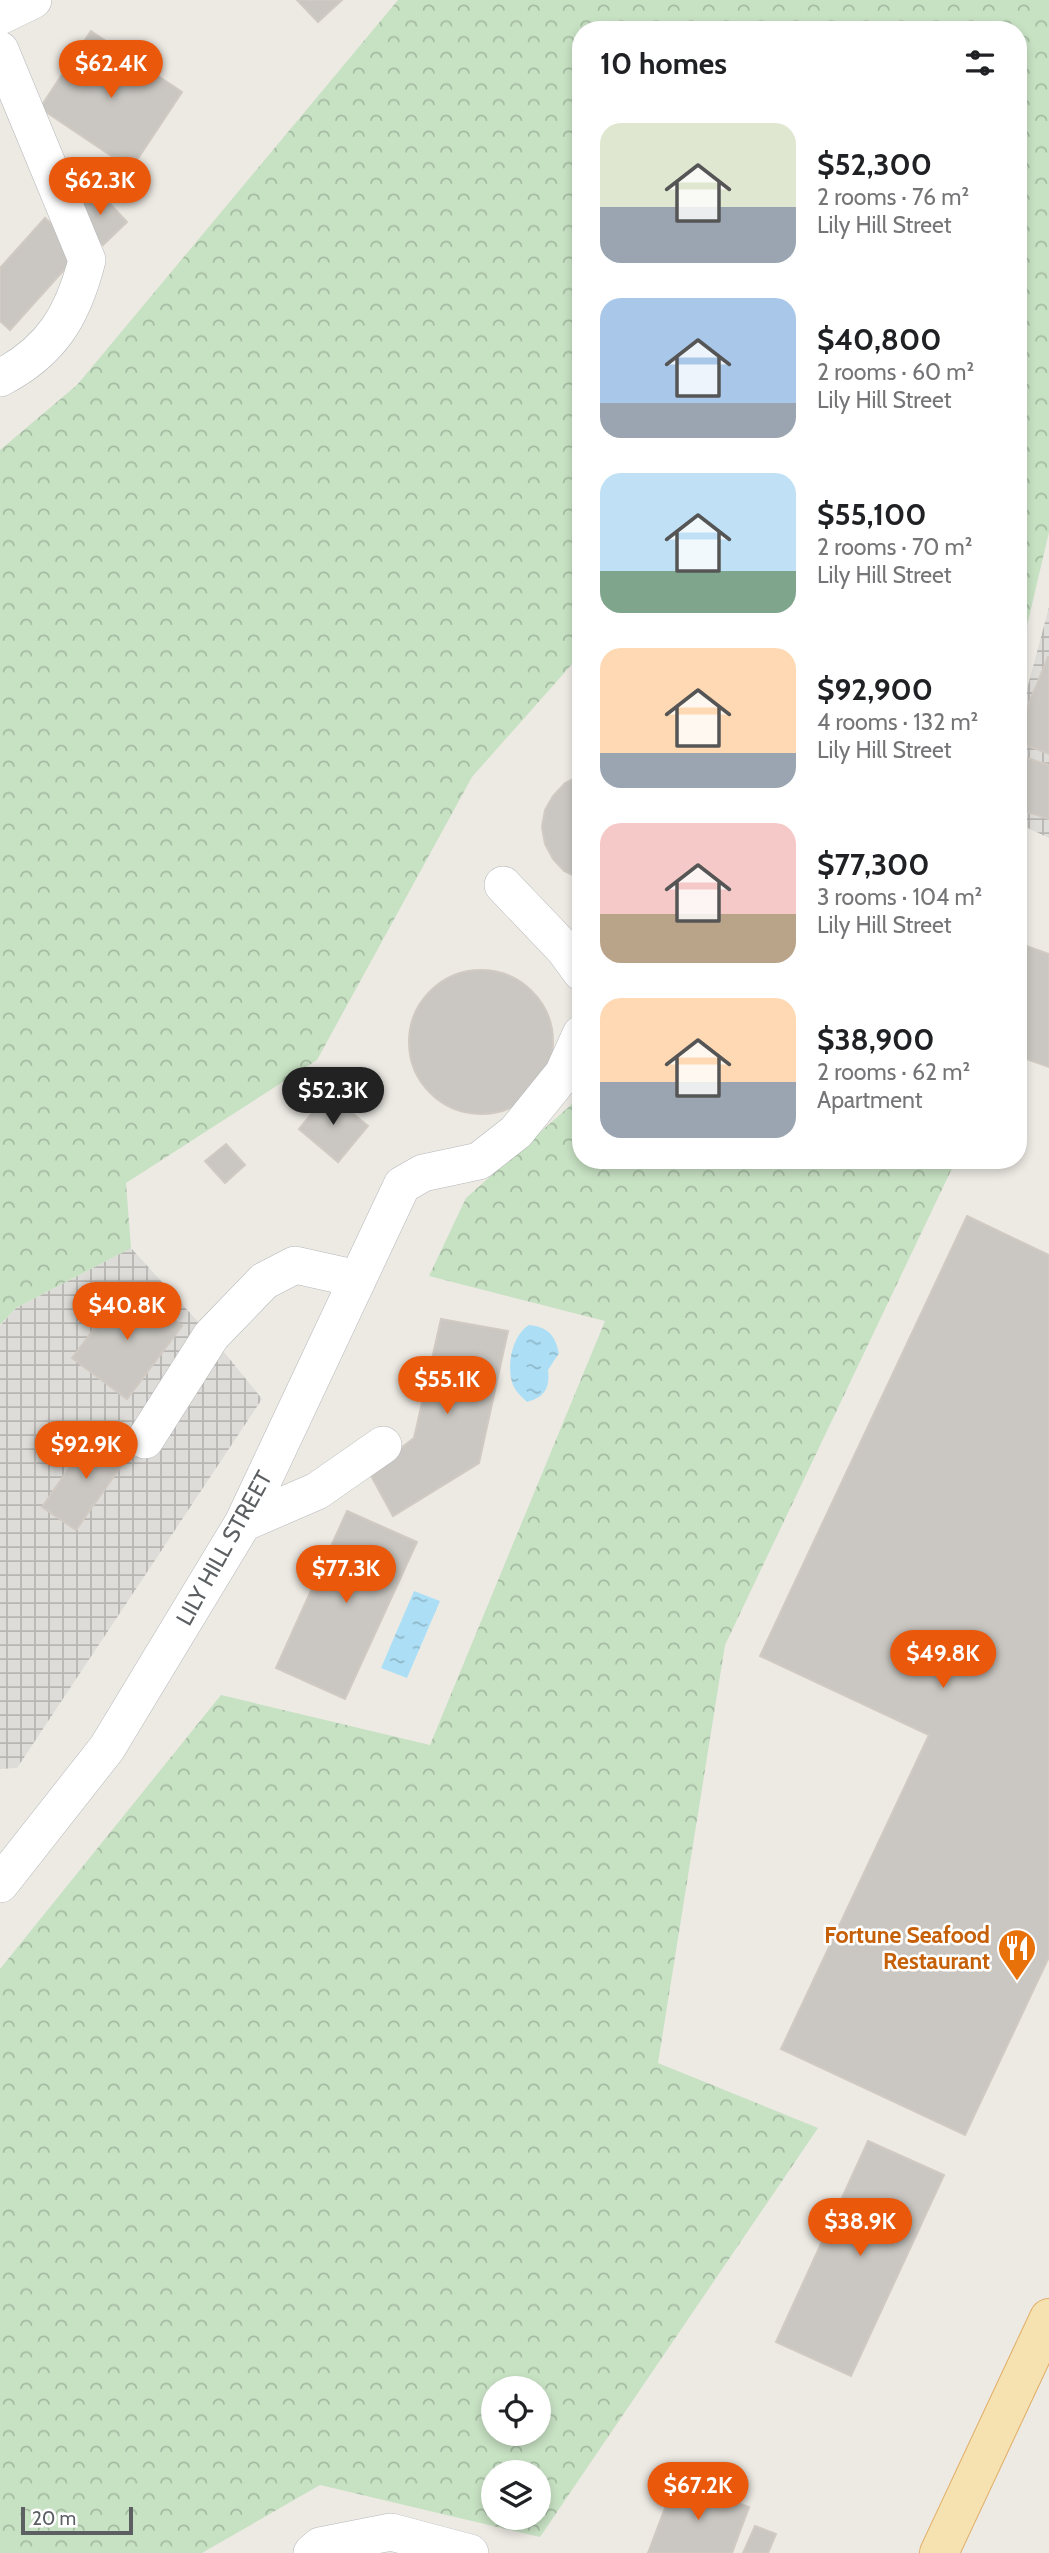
<!DOCTYPE html>
<html lang="en">
<head>
<meta charset="utf-8">
<style>
	:root { --surface:#fff; --page:#f2f2f2; --text:#202124; --muted:#757577; --accent:#ea580c }
	body { margin:0; font-family:Cabin,sans-serif; background:var(--page); color:var(--text); height:100vh; display:flex; flex-direction:column; font-size:26px; white-space:nowrap }
	* { box-sizing:border-box; margin:0 }
	p { font-size:23px; color:var(--muted) }
	.icon { flex:none; width:38px; height:38px; fill:none; stroke:currentColor; stroke-width:2; stroke-linecap:round; stroke-linejoin:round }
	.map { position:relative; flex:1; overflow:hidden }
	.drawer { position:absolute; left:572px; top:21px; width:455px; height:1148px; display:flex; flex-direction:column; background:var(--surface); border-radius:28px; box-shadow:0 4px 10px #0003 }
	.drawer>* { flex:none }
	.tools { position:absolute; left:481px; top:2376px; display:grid; gap:14px }
	.tools a { display:grid; place-items:center; width:70px; height:70px; border-radius:50%; background:var(--surface); box-shadow:0 4px 10px #0003; font-size:35px }
	.scale { position:absolute; left:21px; bottom:18px; width:112px; box-sizing:border-box; padding-left:7px; border:4px solid #5c6063; border-top:0; font-size:19px; line-height:24px; white-space:nowrap; color:#5c6063; -webkit-text-stroke:5px #fff; paint-order:stroke }
	.price { position:absolute; translate:-50% -60px; padding:0 16px; border-radius:24px; background:var(--accent); color:#fff; font-size:23px; line-height:46px; filter:drop-shadow(0 2px 4px #0008) }
	.price::after { content:''; position:absolute; left:50%; top:42px; width:21px; height:16px; margin-left:-10px; background:inherit; clip-path:polygon(0 0,100% 0,50% 100%) }
	.price.current { background:#222; color:#fff }
	ul { padding:0; list-style:none }
	li { display:flex; align-items:center; gap:21px; height:175px; padding:0 28px }
	li span { display:grid; place-items:center; flex:none; width:196px; height:140px; border-radius:21px; color:#555 }
	li>.icon { margin-inline-start:auto }
	span .icon { width:84px; height:84px; fill:#fffc; stroke-width:1 }
	li b { font-size:30px }
	h2 { display:flex; justify-content:space-between; align-items:center; height:84px; padding:0 28px; font-size:30px }
	.map>svg:first-child { display:block }
</style>
</head>
<body>
<div class="map">
<svg width="1049" height="2553" viewBox="0 0 1049 2553">
	<defs>
		<pattern id="industrial-grid" width="8" height="8" patternUnits="userSpaceOnUse" patternTransform="scale(1.75)"><rect width="8" height="8" fill="#dedcd8"/><path d="M0 4h8M4 0v8" fill="none" stroke="#b7b6b3"/></pattern>
		<pattern id="forest-crowns" width="20" height="18" patternUnits="userSpaceOnUse" patternTransform="scale(1.75)"><rect width="20" height="18" fill="#c7e1c3"/><path d="M2 6a3 3 0 1 1 6 0M12 15a3 3 0 1 1 6 0" fill="none" stroke="#a5baa2"/></pattern>
		<pattern id="water-ripples" width="26" height="14" patternUnits="userSpaceOnUse" patternTransform="scale(1.75)"><rect width="26" height="14" fill="#acdff5"/><path d="M2 4q2-2 4 0t4 0M15 11q2-2 4 0t4 0" fill="none" stroke="#8fb8ca"/></pattern>
	</defs>
	<rect width="100%" height="100%" fill="#edeae4"/>
	<path fill="url(#industrial-grid)" d="M1049,607v231l-30,-14v-105z
		M131,1248l80,88 51,63 -245,369 -17,1v-443l16,-18z"/>
	<path fill="url(#forest-crowns)" fill-rule="evenodd" d="M398,0h651v532l-30,128 -1,-630h-437v624l-109,123 -155,283 -191,123 5,65 -115,60 -16,17v-875l77,-65z
		M581,1096v64h375l-231,485 -67,418 160,65 -278,409 -220,-52 -118,68h-202v-584l221,-274 209,50 175,-424 -176,-45 37,-78zM494,2389h45v45h-45zM494,2473h45v45h-45z"/>
	<path fill="url(#water-ripples)" d="M529,1325c19,2 26,10 30,28l-11,17c2,18 -3,27 -21,32 -5,-5 -11,-10 -14,-17 -7,-18 -1,-50 16,-60z
		M414,1591l26,10 -33,77 -26,-10z"/>
	<path fill="#cac7c2" stroke="#d1cac3" stroke-width="2" d="M297,0h45l-24,22z
		M91,31l91,61 -51,77 -91,-61z
		M96,189l31,33 -24,23 -31,-33z
		M45,218l36,33 -71,79 -10,-9v-53z
		M1048,657h1v97l-31,-12v-12z
		M581,685v42l-5,-18z
		M1018,755l31,10v54l-31,-10z
		M581,775v104l-17,-8 -11,-12 -8,-15 -3,-17 3,-17 8,-14 12,-13z
		M1018,943l31,11v113l-31,-11z
		M409 1042a72 72 0 1 1 144 0a72 72 0 1 1-144 0Z
		M328,1093l40,33 -30,36 -39,-33z
		M226,1144l19,21 -20,18 -20,-22z
		M967,1216l82,39v702l-84,178 -184,-86 148,-314 -169,-79z
		M127,1285l55,41 -55,73 -55,-41z
		M441,1319l67,12 -29,132 -86,53 -24,-44 45,-34z
		M95,1431l34,24 -53,75 -34,-23z
		M347,1511l70,31 -72,157 -69,-31z
		M868,2141l76,34 -93,201 -75,-34z
		M676,2479l73,28 -17,46h-84z
		M755,2526l21,8 -8,19h-25z"/>
	<g fill="none" stroke-linecap="round" stroke-linejoin="round">
		<defs>
			<path id="minor" d="M0,16l33,-16
				M0,50l87,210c-14,55 -35,91 -87,118
				M503,885l62,65 16,22
				M145,1440l66,-104 53,-55 31,-16 63,14
				M243,1523l74,-32 66,-46
				M0,1884l107,-136 136,-225 159,-338 21,-12 56,-12 37,-29 47,-58 18,-40
				M312,2553l8,-7 71,-14 79,21"/>
			<path id="major" d="M939,2553l110,-235"/>
		</defs>
		<use href="#minor" stroke="#b4b7b9" stroke-width="38"/>
		<use href="#major" stroke="#e1af69" stroke-width="40"/>
		<use href="#minor" stroke="#fff" stroke-width="37"/>
		<use href="#major" stroke="#f6e1b0" stroke-width="38"/>
	</g>
	<defs>
		<symbol id="restaurant-pin" viewBox="-11 -11 22 30"><path d="M0 17L-7.5 6A9.5 9.5 0 1 1 7.5 6Z" fill="#e8710a" stroke="#fff"/><path d="M-5-6h1v4h1v-4h1v4h1v-4h1v5L-1.5 .5V6h-2V.5L-5-1ZM5-6V6H3V1.5H1.5Q1.5-4 5-6Z" fill="#fff"/></symbol>
	</defs>
	<g fill-rule="evenodd">
		<use href="#restaurant-pin" x="995" y="1926" width="44" height="60"/>
	</g>
	<g text-anchor="middle" stroke-width="5" stroke-linejoin="round" paint-order="stroke">
		<g font-size="23" fill="#5c6063" stroke="#fff">
			<text transform="translate(224 1548) rotate(-61)" y="8">LILY HILL STREET</text>
		</g>
		<g font-size="23" font-weight="bold" fill="#c56008" stroke="#fff" text-anchor="end">
			<text x="990" y="1943">Fortune Seafood<tspan x="990" dy="26">Restaurant</tspan></text>
		</g>
	</g>
</svg>
<div class="tools">
<a><svg class="icon" aria-label="locate" viewBox="0 0 24 24"><circle cx="12" cy="12" r="6"/><path d="M12 2v4M12 18v4M2 12h4M18 12h4"/></svg></a>
<a><svg class="icon" aria-label="layers" viewBox="0 0 24 24"><path d="M12 4l9 5-9 5-9-5zM3 14l9 5 9-5"/></svg></a>
</div>
<div class="scale">20 m</div>
<b class="price" style="left:111px;top:100px">$62.4K</b>
<b class="price" style="left:100px;top:217px">$62.3K</b>
<b class="price current" style="left:333px;top:1127px">$52.3K</b>
<b class="price" style="left:127px;top:1342px">$40.8K</b>
<b class="price" style="left:447px;top:1416px">$55.1K</b>
<b class="price" style="left:86px;top:1481px">$92.9K</b>
<b class="price" style="left:346px;top:1605px">$77.3K</b>
<b class="price" style="left:943px;top:1690px">$49.8K</b>
<b class="price" style="left:860px;top:2258px">$38.9K</b>
<b class="price" style="left:698px;top:2522px">$67.2K</b>
<section class="drawer">
<h2>10 homes<svg class="icon" aria-label="filters" viewBox="0 0 24 24"><path d="M4 7h16M4 17h16"/><circle cx="9" cy="7" r="2"/><circle cx="15" cy="17" r="2"/></svg></h2>
<ul>
<li><span style="background:linear-gradient(#dfe7d0 60%,#9aa5b1 0)"><svg class="icon" aria-label="home" viewBox="0 0 24 24"><path d="M3 11l9-7 9 7M6 9v11h12V9"/></svg></span><div><b>$52,300</b><p>2 rooms · 76 m²</p><p>Lily Hill Street</p></div></li>
<li><span style="background:linear-gradient(#a9c7e8 75%,#9aa5b1 0)"><svg class="icon" aria-label="home" viewBox="0 0 24 24"><path d="M3 11l9-7 9 7M6 9v11h12V9"/></svg></span><div><b>$40,800</b><p>2 rooms · 60 m²</p><p>Lily Hill Street</p></div></li>
<li><span style="background:linear-gradient(#bfe0f5 70%,#7fa58c 0)"><svg class="icon" aria-label="home" viewBox="0 0 24 24"><path d="M3 11l9-7 9 7M6 9v11h12V9"/></svg></span><div><b>$55,100</b><p>2 rooms · 70 m²</p><p>Lily Hill Street</p></div></li>
<li><span style="background:linear-gradient(#ffd9b3 75%,#9aa5b1 0)"><svg class="icon" aria-label="home" viewBox="0 0 24 24"><path d="M3 11l9-7 9 7M6 9v11h12V9"/></svg></span><div><b>$92,900</b><p>4 rooms · 132 m²</p><p>Lily Hill Street</p></div></li>
<li><span style="background:linear-gradient(#f6c9c9 65%,#b9a48a 0)"><svg class="icon" aria-label="home" viewBox="0 0 24 24"><path d="M3 11l9-7 9 7M6 9v11h12V9"/></svg></span><div><b>$77,300</b><p>3 rooms · 104 m²</p><p>Lily Hill Street</p></div></li>
<li><span style="background:linear-gradient(#ffd9b3 60%,#9aa5b1 0)"><svg class="icon" aria-label="home" viewBox="0 0 24 24"><path d="M3 11l9-7 9 7M6 9v11h12V9"/></svg></span><div><b>$38,900</b><p>2 rooms · 62 m²</p><p>Apartment</p></div></li>
</ul>
</section>
</div>
</body>
</html>
